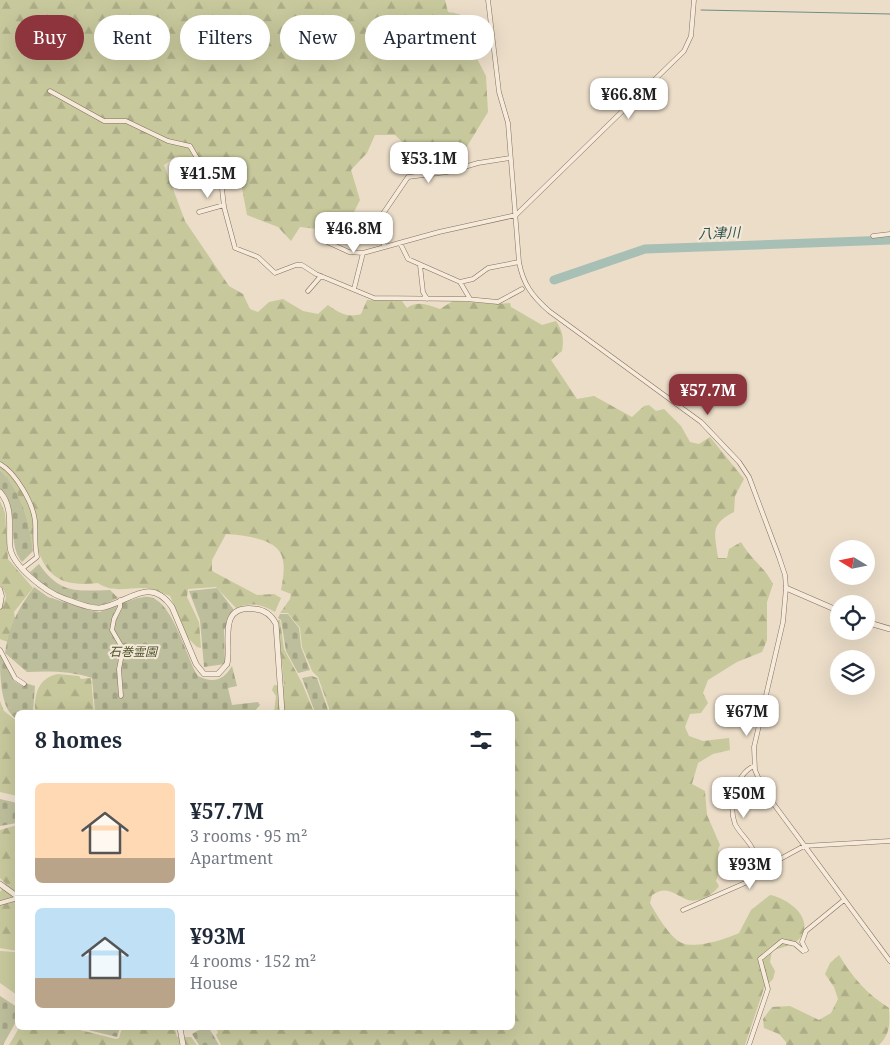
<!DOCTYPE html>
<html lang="en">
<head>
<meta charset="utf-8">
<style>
	:root { --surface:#fff; --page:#f6f6f7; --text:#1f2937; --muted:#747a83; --line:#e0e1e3; --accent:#8e343d }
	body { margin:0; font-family:"Noto Serif","Noto Sans JP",serif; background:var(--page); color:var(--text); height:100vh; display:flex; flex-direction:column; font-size:19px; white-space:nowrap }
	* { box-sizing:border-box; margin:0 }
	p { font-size:16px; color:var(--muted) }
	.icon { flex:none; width:28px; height:28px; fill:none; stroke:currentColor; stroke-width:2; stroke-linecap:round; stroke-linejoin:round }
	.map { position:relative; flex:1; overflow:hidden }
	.drawer { position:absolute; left:15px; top:710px; width:500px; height:320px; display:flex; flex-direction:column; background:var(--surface); border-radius:8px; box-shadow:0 5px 20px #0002 }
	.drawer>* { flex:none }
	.guide { position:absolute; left:15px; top:15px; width:500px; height:45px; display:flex; gap:10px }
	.needle { width:32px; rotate:280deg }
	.tools { position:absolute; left:830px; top:540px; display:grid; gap:10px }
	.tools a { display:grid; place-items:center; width:45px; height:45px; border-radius:50%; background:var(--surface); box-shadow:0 5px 20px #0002; font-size:25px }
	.price { position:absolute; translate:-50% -42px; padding:0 11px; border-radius:10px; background:#fff; color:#222; font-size:16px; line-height:32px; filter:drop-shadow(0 1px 2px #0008) }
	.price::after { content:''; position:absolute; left:50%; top:30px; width:15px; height:11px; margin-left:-8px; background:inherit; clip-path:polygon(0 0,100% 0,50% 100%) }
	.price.on { background:var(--accent); color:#fff }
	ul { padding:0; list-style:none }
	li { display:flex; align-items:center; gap:15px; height:125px; padding:0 20px }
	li+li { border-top:1px solid var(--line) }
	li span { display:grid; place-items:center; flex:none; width:140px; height:100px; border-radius:8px; color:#555 }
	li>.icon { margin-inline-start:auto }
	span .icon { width:60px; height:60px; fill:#fffc; stroke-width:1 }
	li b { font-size:21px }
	h2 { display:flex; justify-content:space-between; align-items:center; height:60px; padding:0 20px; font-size:21px }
	.pill { padding:0 18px; border-radius:22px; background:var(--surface); box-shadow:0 5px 20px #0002; font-size:18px; line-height:45px }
	.pill.on { background:var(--accent); color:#fff }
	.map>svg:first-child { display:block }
</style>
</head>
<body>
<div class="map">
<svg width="890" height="1045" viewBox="0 0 890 1045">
	<defs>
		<pattern id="forest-firs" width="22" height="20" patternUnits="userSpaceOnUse" patternTransform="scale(1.25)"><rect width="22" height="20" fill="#c7c89c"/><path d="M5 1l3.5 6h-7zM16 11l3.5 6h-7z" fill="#acac86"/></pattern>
		<pattern id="cemetery-stones" width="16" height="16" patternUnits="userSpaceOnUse" patternTransform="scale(1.25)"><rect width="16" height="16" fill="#bdbe9b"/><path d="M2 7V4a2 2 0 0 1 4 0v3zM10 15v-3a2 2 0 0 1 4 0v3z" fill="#a3a385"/></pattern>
	</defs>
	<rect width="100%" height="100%" fill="#ebddc8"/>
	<path fill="#c7c89c" d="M0,951l15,1 2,43 -17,-12z"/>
	<path fill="url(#forest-firs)" d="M0,0h445l3,12c16,2 21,6 30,20l-5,19 13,25 2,36 -25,41 -13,16c-33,-2 -34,-15 -55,-34h-20l-8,18 -16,17 9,30 -6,12 -17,3 -20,14 -17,-2 -9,14 -13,-14 -31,-12 -5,-27 -17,-7 -18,-20 -32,-4 -11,8 21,56 44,65 14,8 7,15 8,3 11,-10 14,-3 20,12 15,3 10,-9c11,8 20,13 33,9l6,-14 35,1 5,7c10,-8 22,-3 33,1l13,-8 43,3 14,-1 1,4 31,18 14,-4c7,11 8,17 6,30l-11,9 26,39 17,-3 38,21 12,-11 5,-1 7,6 8,-2 17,17 9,16 9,2 11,-7 34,42 -9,17 -1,16c-25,13 -19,21 -16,46h9l2,-9 12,-7c11,19 22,23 32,42l-6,18v38l-5,12 -25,10 -29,18 -5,13 5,10 -7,10 -11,1 -5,13 4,9 14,5 26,-3 1,12 -17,4 -15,9 -6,21 13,7 2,24 13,30 -2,4 4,15 -6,17 3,5c-6,9 -20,17 -31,14 -15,-6 -20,-15 -36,-5l-2,8c6,11 21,36 32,40 13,6 45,-4 57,-10l12,-23 19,-15c17,3 44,22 31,42 -6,8 -19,10 -29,14l-2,11 5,9 -2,8 -9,9 -19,57h-524l-5,-10 2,-3 -3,-4h297l1,-28 3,-4 -4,-3v-281h-188l5,-1v-3l-11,-31 -6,-6 -10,-24 -2,-19 -12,-15h-8l10,-14 1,-5 -10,-4c2,-11 5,-25 0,-36 -7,-16 -40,-19 -55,-20l-14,26v11l45,24 17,-1 7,4 -6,14c-15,-8 -24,-10 -39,-4l-20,-21 -28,2 -1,8 12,25 2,26 -4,-1 -9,-9 -18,-42c-6,-2 -12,-6 -18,-7 -19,-4 -37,6 -54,-6 -36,4 -52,-5 -63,-41l-2,9c-4,-31 -11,-58 -33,-81z
		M0,501l5,12 3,46 25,29 -19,24 2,12 88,55 -104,-40c0,-8 0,-21 0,-29 4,-13 11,-9 0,-25z
		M278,620h2l4,29 18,34 12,29h-40l2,-16 -4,-6 2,-5 10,1z
		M58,674l21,2 2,3 10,-1 3,34h-59c-1,-17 3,-34 23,-38z
		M0,701l4,10 13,10v75l-17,-4z
		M17,825v126l-17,-3v-56l6,-8 -6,-6v-48z
		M839,955c13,22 28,39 50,53 1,17 1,26 -10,37h-93v-3l-7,-8 -15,-6 -1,-9 9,-12 18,-1 29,14 12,-7 7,-14 -4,-12 -9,-13 5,-11z
		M19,1028h53l44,11 3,-1 3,-10h53l2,9h14l6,8h-188z"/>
	<path fill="url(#cemetery-stones)" d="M0,470c22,23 29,50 33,81l-11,11c-17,-21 0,-53 -22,-73z
		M39,564c21,30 37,27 71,26l8,8c-7,3 -15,8 -23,7 -25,-2 -49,-15 -65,-33z
		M34,587l14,10 45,14 7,1c14,-5 30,-13 44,-15 27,-5 42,61 54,79 15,8 26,4 34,-10l5,20 -9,2 4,17 26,-3 2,3 -6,7h-159l-3,-34c-21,-7 -44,-7 -65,-6l-22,-19c5,-29 12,-42 29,-66z
		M217,588l17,22 -10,20 1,34 -21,3 -4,-47 -11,-29z
		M280,614h8l11,14 2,19 9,23 -12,3 -12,-22 -5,-31 -3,-2z
		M0,654l14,27 10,6 1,-4 10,3 -2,26h-15l-1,7c-17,-9 -17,-44 -17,-65z
		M312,676l5,2 11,32 -13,2 -13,-34z
		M0,799l17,4v20l-17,3z
		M0,996l17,11v13l-14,25h-3z
		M80,1028h40l-3,9z
		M202,1028h7l10,17h-20l-7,-11z"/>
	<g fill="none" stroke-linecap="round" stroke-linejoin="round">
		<path stroke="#708d83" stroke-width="1" d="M701,10l189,4"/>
		<path stroke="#a8bfb6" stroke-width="9" d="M554,280l91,-31 245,-9"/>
		<defs>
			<path id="minor" d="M488,0l11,92 9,31 11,139c4,22 13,34 30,49l152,111 38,40 10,15 30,80 6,18 1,13 -3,34 -29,125 1,23 9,21 126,170
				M50,91l54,30h22l42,20 22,5 7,12 24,21 3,28 11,41 23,9 17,16 21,-8h6l14,9 58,24 92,1 32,3 24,-13
				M397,165l4,-5 30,13
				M199,212l25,-7
				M873,236l17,-2
				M325,241l24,11 14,1
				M400,243l8,16 52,23 13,-3 15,-11 31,-6
				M384,246l-6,-25 30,-44 39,-5 31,-9 32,-5
				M420,265l3,27 4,7
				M460,282l10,17
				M354,289l9,-36 76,-21 77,-17 168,-164 7,-15 3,-36
				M308,291l13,-15
				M0,464c16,9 33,39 35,57 1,13 -1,21 2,36l-14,11
				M0,589l2,7 -2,11
				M120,600v7l-6,12 -2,11 11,19 -4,20 2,27
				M0,650l15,28 9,6
				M754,766c-18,8 -26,39 -19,58 4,8 11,14 16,22 5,8 5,18 13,23
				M0,903l18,-5
				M683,910l69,-30 19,-16 33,-18 86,-5
				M749,1045l19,-56 -8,-30 22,-18 13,3 8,7 3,-1 -4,-8 4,-11 38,-31"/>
			<path id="tertiary" d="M0,492c14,16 8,36 10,55 2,19 36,45 53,51 11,4 26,11 37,10 28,-4 49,-34 72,-1l24,57 8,10h14l9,-10c5,-20 -11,-60 28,-55 10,1 17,7 21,15l6,88
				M786,588l53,23
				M866,622l24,7
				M0,884l18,13
				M180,1028l3,17"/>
		</defs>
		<use href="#minor" stroke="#856f5e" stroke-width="5"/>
		<use href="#tertiary" stroke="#856f5e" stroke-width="6"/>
		<use href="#minor" stroke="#f6ebda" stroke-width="4"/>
		<use href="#tertiary" stroke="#f6ebda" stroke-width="5"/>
	</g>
	<g text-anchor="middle" stroke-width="4.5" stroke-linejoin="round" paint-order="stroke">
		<g font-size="12" font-style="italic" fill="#4b5129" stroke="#f3e8d7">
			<text x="133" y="656">石巻霊園</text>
		</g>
		<g font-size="14" font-style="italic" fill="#31554f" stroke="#f3e8d7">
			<text transform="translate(719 233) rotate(-2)" y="5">八津川</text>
		</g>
	</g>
</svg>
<div class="tools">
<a><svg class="needle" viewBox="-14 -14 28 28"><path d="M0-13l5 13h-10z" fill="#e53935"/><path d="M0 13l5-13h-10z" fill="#747a83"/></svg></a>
<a><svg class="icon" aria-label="locate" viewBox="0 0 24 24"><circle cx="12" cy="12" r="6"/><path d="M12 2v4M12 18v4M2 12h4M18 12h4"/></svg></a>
<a><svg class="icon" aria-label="layers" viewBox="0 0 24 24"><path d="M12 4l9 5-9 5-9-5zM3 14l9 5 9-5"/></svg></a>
</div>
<b class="price" style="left:629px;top:120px">¥66.8M</b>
<b class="price" style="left:429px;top:184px">¥53.1M</b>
<b class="price" style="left:208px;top:199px">¥41.5M</b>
<b class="price" style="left:354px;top:254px">¥46.8M</b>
<b class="price on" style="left:708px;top:416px">¥57.7M</b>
<b class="price" style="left:747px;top:737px">¥67M</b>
<b class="price" style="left:744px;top:819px">¥50M</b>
<b class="price" style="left:750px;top:890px">¥93M</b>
<div class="guide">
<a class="pill on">Buy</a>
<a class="pill">Rent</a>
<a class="pill">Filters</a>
<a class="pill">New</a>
<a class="pill">Apartment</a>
</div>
<section class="drawer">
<h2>8 homes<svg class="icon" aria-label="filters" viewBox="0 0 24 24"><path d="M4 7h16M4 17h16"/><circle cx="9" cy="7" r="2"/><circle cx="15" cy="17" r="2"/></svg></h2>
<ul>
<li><span style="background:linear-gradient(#ffd9b3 75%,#b9a48a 0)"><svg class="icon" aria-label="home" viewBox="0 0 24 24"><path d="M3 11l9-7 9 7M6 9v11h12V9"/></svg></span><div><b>¥57.7M</b><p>3 rooms · 95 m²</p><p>Apartment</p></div></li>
<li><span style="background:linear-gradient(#bfe0f5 70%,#b9a48a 0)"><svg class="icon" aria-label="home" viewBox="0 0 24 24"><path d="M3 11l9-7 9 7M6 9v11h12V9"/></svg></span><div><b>¥93M</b><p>4 rooms · 152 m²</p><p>House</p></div></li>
</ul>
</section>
</div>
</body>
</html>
